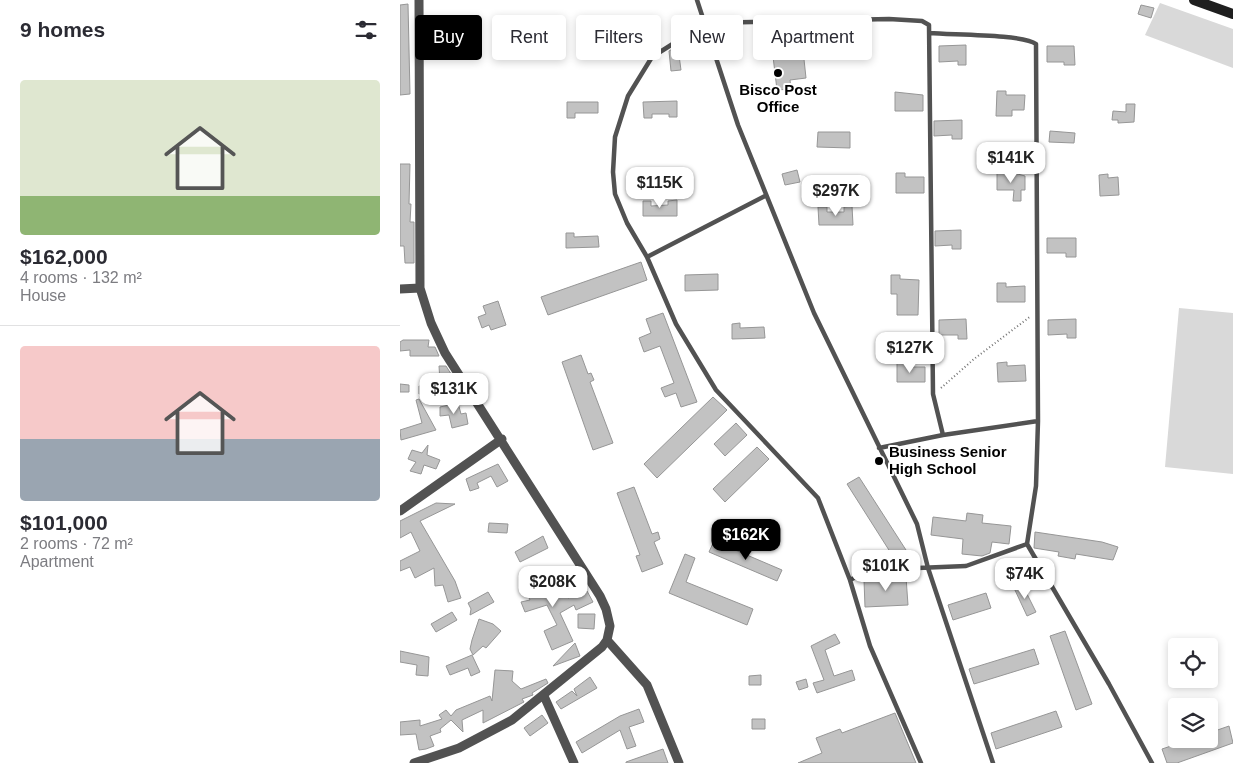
<!DOCTYPE html>
<html lang="en">
<head>
<meta charset="utf-8">
<style>
	:root { --surface:#fff; --page:#f2f2f3; --text:#2b2b33; --muted:#7c7c81; --line:#e1e1e2; --accent:#000 }
	body { margin:0; font-family:Helvetica,sans-serif; background:var(--page); color:var(--text); height:100vh; display:flex; flex-direction:column; font-size:19px; white-space:nowrap }
	* { box-sizing:border-box; margin:0 }
	p { font-size:16px; color:var(--muted) }
	.icon { flex:none; width:28px; height:28px; fill:none; stroke:currentColor; stroke-width:2; stroke-linecap:round; stroke-linejoin:round }
	.map { position:relative; flex:1; overflow:hidden }
	.side { display:flex; flex-direction:column; background:var(--surface); width:400px }
	.side>* { flex:none }
	.banner { position:absolute; left:15px; top:15px; width:475px; height:45px; display:flex; gap:10px }
	.controls { position:absolute; left:768px; top:638px; display:grid; gap:10px }
	.controls a { display:grid; place-items:center; width:50px; height:50px; border-radius:5px; background:var(--surface); box-shadow:0 2px 8px #0003; font-size:25px }
	.price { position:absolute; translate:-50% -42px; padding:0 11px; border-radius:10px; background:#fff; color:#222; font-size:16px; line-height:32px; filter:drop-shadow(0 1px 2px #0008) }
	.price::after { content:''; position:absolute; left:50%; top:30px; width:15px; height:11px; margin-left:-8px; background:inherit; clip-path:polygon(0 0,100% 0,50% 100%) }
	.price.selected { background:var(--accent); color:#fff }
	ul { padding:0; list-style:none }
	li { display:grid; align-content:center; gap:10px; height:265px; padding:0 20px }
	li+li { border-top:1px solid var(--line) }
	li span { display:grid; place-items:center; height:155px; border-radius:5px; color:#555 }
	li>.icon { margin-inline-start:auto }
	span .icon { width:90px; height:90px; fill:#fffc; stroke-width:1 }
	li b { font-size:21px }
	h2 { display:flex; justify-content:space-between; align-items:center; height:60px; padding:0 20px; font-size:21px }
	.chip { padding:0 18px; border-radius:5px; background:var(--surface); box-shadow:0 2px 8px #0003; font-size:18px; line-height:45px }
	.chip.selected { background:var(--accent); color:#fff }
	main { display:flex; flex:1; min-height:0 }
	.map>svg:first-child { display:block }
</style>
</head>
<body>
<main>
<section class="side">
<h2>9 homes<svg class="icon" aria-label="filters" viewBox="0 0 24 24"><path d="M4 7h16M4 17h16"/><circle cx="9" cy="7" r="2"/><circle cx="15" cy="17" r="2"/></svg></h2>
<ul>
<li><span style="background:linear-gradient(#dfe7d0 75%,#8fb573 0)"><svg class="icon" aria-label="home" viewBox="0 0 24 24"><path d="M3 11l9-7 9 7M6 9v11h12V9"/></svg></span><div><b>$162,000</b><p>4 rooms · 132 m²</p><p>House</p></div></li>
<li><span style="background:linear-gradient(#f6c9c9 60%,#9aa5b1 0)"><svg class="icon" aria-label="home" viewBox="0 0 24 24"><path d="M3 11l9-7 9 7M6 9v11h12V9"/></svg></span><div><b>$101,000</b><p>2 rooms · 72 m²</p><p>Apartment</p></div></li>
</ul>
</section>
<div class="map">
<svg width="833" height="763" viewBox="0 0 833 763">
	<rect width="100%" height="100%" fill="#fff"/>
	<path fill="#d9d9d9" d="M760,3l73,26v39l-88,-33z
		M779,308l54,5v161l-68,-7z"/>
	<path fill="#c2c2c2" stroke="#969696" d="M8,4l2,90 -10,1v-90z
		M741,5l13,3 -3,10 -13,-4z
		M566,45v20h-8v-4l-19,1v-16z
		M647,46h27l1,19h-11v-3h-17z
		M387,47v4l16,-1 3,28 -16,2 1,9 -14,1 -5,-42z
		M274,48h4l3,22 -10,1 -2,-20z
		M597,91h9v4h19l-1,15h-12v6h-16z
		M495,92l28,3v16h-28z
		M277,101v16h-8v-3h-17v4h-8l-1,-16z
		M167,102h31v11h-23v5h-8z
		M726,104h9l-1,18 -16,1v-3h-6l1,-9 13,1z
		M562,120v19h-10v-4l-18,1v-15z
		M650,131l25,2 -1,10 -25,-1z
		M418,132h32v16l-33,-1z
		M0,164h10l-1,40h2l-1,18h4v41h-9l-1,-17h-4z
		M397,170l3,12 -15,3 -3,-11z
		M597,172h10v4h7v-3l11,3v14h-4v11h-8l1,-11h-17z
		M496,173h9v4h19v16h-28z
		M708,174v4l10,-1 1,18 -19,1 -1,-21z
		M277,200v16h-34v-15h8v5l17,-1v-4z
		M452,206l1,19h-34l-1,-18h9v5h17v-5z
		M561,230v19h-9v-4l-17,1v-15z
		M166,233h8v4l24,-1 1,11 -33,1z
		M647,238h29v19h-10v-4h-19z
		M241,262l6,18 -99,35 -7,-18z
		M318,274v16l-33,1v-16z
		M491,275h9v4l19,1 -1,35h-21v-21h-6z
		M597,283h9v4l19,-1v16h-28z
		M98,301l8,24 -15,5 -2,-5 -7,3 -4,-11 8,-3 -3,-8z
		M263,313l34,89 -16,5 -5,-14 -11,4 -4,-9 13,-5 -14,-37 -16,6 -5,-14 12,-5 -5,-14z
		M566,319l1,20h-9v-4h-19v-15z
		M676,319v19h-9v-4l-19,1v-15z
		M340,323v5l24,-1 1,11 -33,1v-15z
		M3,340h26l-1,7h7l4,9h-29v-6l-10,1v-9z
		M181,355l7,19 3,-1 3,7 -4,2 23,61 -20,7 -31,-88z
		M607,362v4l18,-1 1,16 -28,1 -1,-19z
		M497,363h9v4h19v15h-28z
		M39,366h7l7,11 -1,18 -33,-1v-8l16,1v-5h5z
		M0,384l9,1v7h-9z
		M313,397l14,13 -70,68 -13,-14z
		M19,399l17,31 -35,10 -1,-10 22,-7 -6,-23z
		M58,403l3,11 5,-1 2,11 -16,4 -3,-13 -9,1v-9z
		M336,423l11,12 -22,21 -11,-12z
		M28,445l-1,10 13,5 -4,9 -12,-4 -3,9 -11,-3 6,-9 -8,-3 4,-9 10,3z
		M357,447l12,12 -44,43 -12,-13z
		M98,464l10,17 -11,6 -6,-11 -14,7 2,5 -9,3 -4,-12z
		M459,477l47,73 -12,8 -47,-74z
		M234,487l18,47 6,-2 2,7 -6,3 9,22 -21,8 -6,-16 4,-1 -23,-62z
		M36,503l19,1 -35,17 35,60 6,17 -13,4 -5,-17 -8,1 -1,-18 -19,10 -5,-11 -10,4v-10l20,-10 -9,-19 -11,6v-17z
		M567,513l16,2 -1,8 29,3 -2,18 -17,-2 -2,11 -8,3 -20,-2 1,-15 -32,-4 2,-18 33,4z
		M89,523l19,1 -1,9 -19,-1z
		M635,532l67,10 16,5 -5,13 -37,-6 -1,5 -17,-3 1,-4 -25,-4z
		M143,536l5,12 -28,14 -5,-10z
		M314,541l68,29 -5,11 -68,-29z
		M285,554l10,4 -9,24 67,27 -6,16 -78,-32z
		M140,574l8,20 12,-7 8,11 19,-7 6,11 -17,8 -2,-5 -14,8 13,28 -21,9 -8,-19 13,-6 -10,-20 -22,7 -4,-10 9,-2 -8,-18z
		M506,577l2,28 -43,2 -1,-27z
		M622,584l14,28 -9,4 -13,-28z
		M88,592l6,10 -24,13 1,-6 -3,-6z
		M586,593l5,15 -38,12 -5,-15z
		M52,612l5,8 -21,12 -5,-8z
		M178,614h17l-1,15 -16,-1z
		M79,619l14,5 8,7 -15,17 -3,-2 -10,9 -3,-6 2,-9z
		M665,631l27,73 -16,6 -26,-74z
		M435,634l5,9 -15,7 9,26 18,-6 3,10 -38,13 -4,-10 11,-3 -13,-34z
		M175,643l5,13 -27,10z
		M634,649l5,15 -65,20 -5,-15z
		M0,651l29,6 -1,19 -12,-1 1,-10 -17,-3z
		M72,655l8,17 -9,4 -3,-8 -18,7 -4,-9z
		M95,670l18,1 -1,10 9,8 25,-10 2,4 -16,10 1,2 -11,4 2,3 -41,21v-13l-21,10 1,12 -12,-12 -11,9 1,3 -11,4 4,10 -8,3 -7,1 -3,-16 -16,1v-13l20,-2v6l22,-7 -3,-4 7,-5 5,6 5,-6 34,-14 2,5z
		M361,675v10h-12v-9z
		M190,677l7,11 -36,21 -5,-7 16,-11 5,5 -3,-7z
		M406,679l2,8 -9,3 -3,-8z
		M239,709l5,13 -15,5 7,19 -9,3 -7,-19 -38,23 -6,-11 44,-26z
		M656,711l6,16 -66,22 -5,-16z
		M495,713l21,50h-118l24,-10 -6,-15 24,-9 2,4z
		M142,715l6,8 -18,13 -6,-8z
		M352,719h13v10h-13z
		M829,726l4,17 -56,20h-10l-5,-14 30,-10h17v-6z
		M263,749l5,14h-42v-1z"/>
	<g fill="none" stroke-linecap="round" stroke-linejoin="round">
		<path stroke="#747474" stroke-width="2" stroke-dasharray="1 2.5" stroke-linecap="butt" d="M541,388l33,-29 57,-43"/>
		<path stroke="#525252" stroke-width="4.5" d="M297,0l41,125 76,188 103,211 11,44 65,195
			M530,33c21,2 93,1 106,11l2,377 -2,65 -9,58 82,140 43,79
			M247,257l118,-61
			M479,448l64,-13 95,-14
			M450,580l19,-10 97,-4 61,-22
			M521,763l-51,-117 -20,-66 -32,-82 -102,-108 -40,-66 -29,-67 -20,-34 -12,-29 -2,-22 2,-35 13,-41 24,-39 54,-34 183,-4 33,2 7,4 4,369 10,41"/>
		<path stroke="#525252" stroke-width="9" d="M0,289l20,-1
			M0,511l102,-72
			M207,640l40,45 32,78
			M144,696l30,67
			M14,763l45,-15 53,-28 90,-73 5,-7 3,-14 -4,-17 -6,-13 -155,-243 -14,-30 -11,-35 -1,-288"/>
		<path stroke="#1f1f1f" stroke-width="10" d="M794,0l39,14"/>
	</g>
	<g fill="#000" stroke="#fff" stroke-width="2">
		<circle cx="378" cy="73" r="5"/>
		<circle cx="479" cy="461" r="5"/>
	</g>
	<g text-anchor="middle" stroke-width="4" stroke-linejoin="round" paint-order="stroke">
		<g font-size="15" font-weight="bold" fill="#000" stroke="#fff">
			<text x="378" y="95">Bisco Post<tspan x="378" dy="17">Office</tspan></text>
			<text x="489" y="457" text-anchor="start">Business Senior<tspan x="489" dy="17">High School</tspan></text>
		</g>
	</g>
</svg>
<div class="controls">
<a><svg class="icon" aria-label="locate" viewBox="0 0 24 24"><circle cx="12" cy="12" r="6"/><path d="M12 2v4M12 18v4M2 12h4M18 12h4"/></svg></a>
<a><svg class="icon" aria-label="layers" viewBox="0 0 24 24"><path d="M12 4l9 5-9 5-9-5zM3 14l9 5 9-5"/></svg></a>
</div>
<b class="price" style="left:611px;top:184px">$141K</b>
<b class="price" style="left:260px;top:209px">$115K</b>
<b class="price" style="left:436px;top:217px">$297K</b>
<b class="price" style="left:510px;top:374px">$127K</b>
<b class="price" style="left:54px;top:415px">$131K</b>
<b class="price selected" style="left:346px;top:561px">$162K</b>
<b class="price" style="left:486px;top:592px">$101K</b>
<b class="price" style="left:625px;top:600px">$74K</b>
<b class="price" style="left:153px;top:608px">$208K</b>
<div class="banner">
<a class="chip selected">Buy</a>
<a class="chip">Rent</a>
<a class="chip">Filters</a>
<a class="chip">New</a>
<a class="chip">Apartment</a>
</div>
</div>
</main>
</body>
</html>
